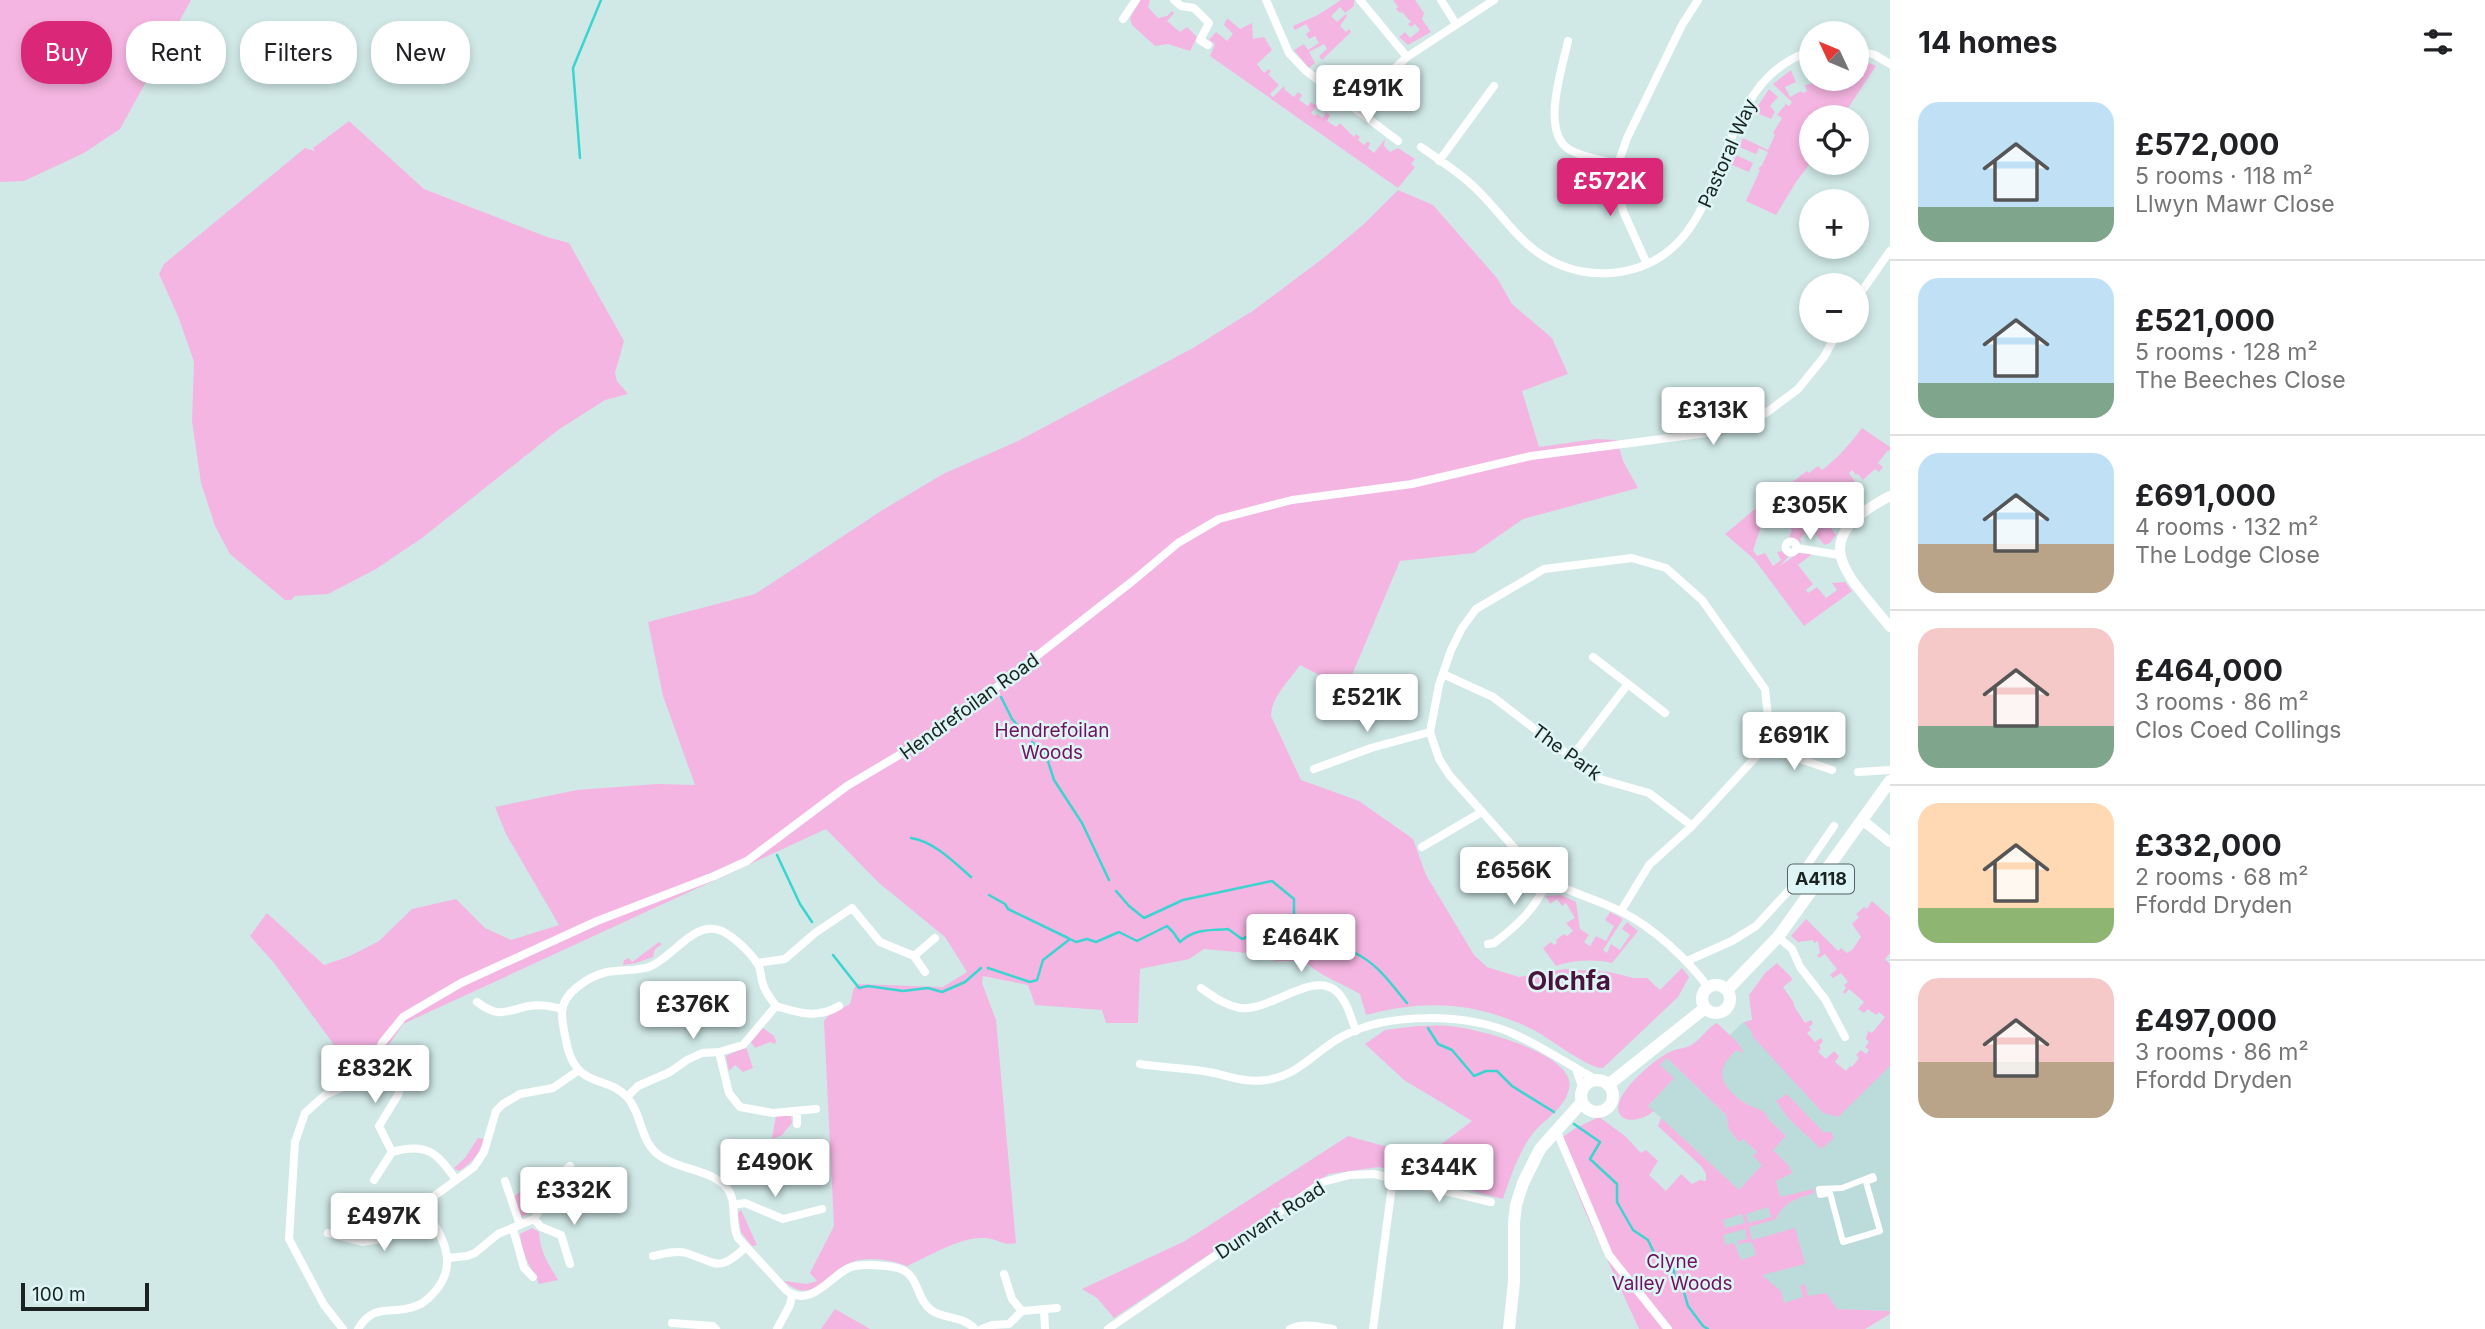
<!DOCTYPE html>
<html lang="en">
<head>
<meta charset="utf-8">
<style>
	:root { --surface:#fff; --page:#f6f6f6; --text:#202124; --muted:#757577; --line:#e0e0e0; --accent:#db2777 }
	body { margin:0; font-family:Inter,sans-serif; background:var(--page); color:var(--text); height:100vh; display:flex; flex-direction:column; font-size:26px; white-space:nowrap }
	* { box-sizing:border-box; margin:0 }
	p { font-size:23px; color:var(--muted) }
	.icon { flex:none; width:38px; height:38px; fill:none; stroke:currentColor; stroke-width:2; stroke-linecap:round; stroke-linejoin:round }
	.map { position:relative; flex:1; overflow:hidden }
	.drawer { display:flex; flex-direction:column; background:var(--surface); width:595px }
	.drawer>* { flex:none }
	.banner { position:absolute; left:21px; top:21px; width:665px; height:63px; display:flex; gap:14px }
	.needle { width:46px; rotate:314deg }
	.buttons { position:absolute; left:1799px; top:21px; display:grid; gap:14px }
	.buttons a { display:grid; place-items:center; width:70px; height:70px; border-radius:50%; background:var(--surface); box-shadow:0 4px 10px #0003; font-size:35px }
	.scale { position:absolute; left:21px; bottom:18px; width:128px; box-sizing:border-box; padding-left:7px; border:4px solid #1a2322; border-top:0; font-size:19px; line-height:24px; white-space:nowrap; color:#1a2322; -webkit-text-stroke:5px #ddf6f5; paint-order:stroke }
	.price { position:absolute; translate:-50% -60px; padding:0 16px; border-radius:7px; background:#fff; color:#222; font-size:23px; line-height:46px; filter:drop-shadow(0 2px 4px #0008) }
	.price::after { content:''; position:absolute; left:50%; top:42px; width:21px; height:16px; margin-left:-10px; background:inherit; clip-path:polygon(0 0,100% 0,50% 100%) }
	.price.active { background:var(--accent); color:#fff }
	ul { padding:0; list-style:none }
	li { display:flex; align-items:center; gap:21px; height:175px; padding:0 28px }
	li+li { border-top:2px solid var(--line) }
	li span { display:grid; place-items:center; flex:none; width:196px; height:140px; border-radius:21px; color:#555 }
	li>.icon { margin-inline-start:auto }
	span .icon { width:84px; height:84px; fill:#fffc; stroke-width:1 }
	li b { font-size:30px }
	h2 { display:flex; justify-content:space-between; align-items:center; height:84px; padding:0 28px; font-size:30px }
	.tag { padding:0 24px; border-radius:28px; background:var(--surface); box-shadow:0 4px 10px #0003; font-size:24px; line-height:63px }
	.tag.active { background:var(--accent); color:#fff }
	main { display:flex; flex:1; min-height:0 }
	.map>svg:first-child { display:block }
</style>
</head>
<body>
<main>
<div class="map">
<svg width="1890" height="1329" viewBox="0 0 1890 1329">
	<rect width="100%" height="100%" fill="#d0e9e7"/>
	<path fill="#bbdcdb" d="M1752,1020l81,72 57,-52v271l-107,-4 -60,-56 -12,-36 56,-49 -4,-15 -73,-76 52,-52z
		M1667,1058l59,57 3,15 10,12 4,-4 14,14 5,13 -23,26 -91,-85 25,-28 -14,-13z"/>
	<path fill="#f5b5e2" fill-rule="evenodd" d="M0,0h191l-71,129 -36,24 -60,28 -24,1z
		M1140,0h10l-2,7 10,11 9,-2 5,-5 2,2 -7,8 13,11 7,-5 10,10 -7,14 -22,-7 -13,2 -23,-21 -2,-7z
		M1341,0h13v6l-9,7 -5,-6 -9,9 6,6 9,-8 1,2 -7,10 6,6 3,-3 2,3 -29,28 -3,-4 8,-7 -3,-5 -15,8 6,11 -6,5 -15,-18 10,-6 4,6 11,-7 -4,-7 -6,3 -3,-5 4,-3 -4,-7 -11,6 -2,-4 25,-11z
		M1393,0h22l9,13 -2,6 9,13 -23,13 -9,-8 6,-5 5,6 10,-8 -5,-6 -4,3 -3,-3 3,-2 -9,-10 -2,1 -4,-4 2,-2z
		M1227,18l13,11 12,-6 1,16 11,-2 8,13 -15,14 7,9 5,-4 2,2 -3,3 11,11 4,-4 -13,13 3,3 11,-11 1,4 9,7 4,-5 4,3 -3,5 9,6 3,-4 6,4 -6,7 4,3 2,-2 6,4 3,-6 4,3 -3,6 9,6 4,-4 14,14 2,-3 4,3 -2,3 6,5 4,-4 2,3 -2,4 6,5 11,-14 -1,7 6,6 8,-4 17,11 -4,5 4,3 -17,21 -188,-132 5,-12 -6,-4 7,-8 11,9 6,-7 -9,-9z
		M1862,60l14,6 -34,51h-31v45l-15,20 -20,33 -30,-14 14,-31 -2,-1 4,-4 6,-13 -9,-4 -3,6 -17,-7 4,-9 25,12 7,-15 -2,-2 9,-15 -5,-3 9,-11 3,2 3,-4 -19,-18 18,-14 5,12 -11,5 5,10 11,-6 2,2 4,-2 -2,-6 13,-3 -1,-3h6l1,3 8,-3 27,1 1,-4 4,1z
		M1769,89l9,8 -8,9 5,6 -4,7 -17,-7z
		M349,121l75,68 123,48 22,6 55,98 -9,32 2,8 11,13 -23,6 -47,30 -136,108 -46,31 -48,25 -33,2 -4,4h-6l-55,-46 -15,-28 -14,-43 -9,-62 2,-59 -16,-46 -19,-42 5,-10 141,-116 10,3 -2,-3z
		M1736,155l17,8 -4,9 -17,-7z
		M1398,190l35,15 64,73 15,26 40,34 16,36 -46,17 17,56 57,-8 21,1 6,21 15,27 -115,31 -49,34 -74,8 -54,128 -46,-24c-11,16 -28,31 -29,51l30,64 58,21 54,38 13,36 48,80 13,12 32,10 46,-8 44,3 25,6h13l13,12 22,-22 7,9 -11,20 -75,71c-13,2 -54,-30 -69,-38 -58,-28 -107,-31 -168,-15l-6,-21c-19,-11 -40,-18 -56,-33h-29l-6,-6 -65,-6 -15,10 -49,10 -2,54h-32l-4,-13 -67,-5 -7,-20 -45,-9 -1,7 14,37 20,223c-15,3 -19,-5 -32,-5 -25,-1 -54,18 -77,28 -16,-6 -38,-10 -55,-4 -26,8 -38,46 -68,19l23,3 10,-3 -7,-8 24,-47 -10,-205 4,-5 22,-12 4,-16 4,-4 85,3 24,-15 -22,-35 -66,-54 -53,-54 -423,195 -22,32 -8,19 -11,8 -88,-120 -24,-27 17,-23 57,52 26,-9 29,-15 33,-32 44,-10 29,29 26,12 48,-15 -53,-91 -11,-27 82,-17 80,-6 38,1 -32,-89 -15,-74 107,-28 126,-83 62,-37 75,-33 175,-93 61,-38 72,-54 38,-32z
		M1862,428l28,19v4l-2,-1 -10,13 5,4 -4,5 -4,-3 -12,11 -5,-6 -2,1 -4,-5 -3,3 6,9 -12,10 -6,-8 -3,2 3,4 -6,5 3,4 -5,5 -4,-4 -5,4 -2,-2 -2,6 3,3 -14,11 -7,-11 -4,2 -11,-15 -5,3 6,7 -11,9 -5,-7 -9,6 6,7 -4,4 -8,23 4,6 8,-3 8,13 8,-6 -4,-8 6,-1 5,6 -8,9 18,-13 14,1 -14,11 15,19 -7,6 2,3 9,-6 9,11 11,-8 -5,-7 13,-1 7,9 -48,35 -50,-67 -29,-25 42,-35 1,1 39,-29 2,2 9,-7 4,4c17,-13 27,-25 40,-42z
		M1797,522l8,11 -5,6 2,4 -13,-6 3,-7 -4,-4z
		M1820,523l3,3 4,-3 9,12 -6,8 -6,2 -9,-12 4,-3 -3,-3z
		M1561,895l15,7 4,27 9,6 -5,7 6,4 6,-10 10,5 8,-15 -9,-6 5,-8 13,7 -20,31 4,3 4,-9 9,6 10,-15 -8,-6 5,-7 11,9 -26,32c-18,-4 -39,-3 -56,3l-13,-18 8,-6 3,3 3,-2 -1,-3 8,-6 3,2 6,-5 -7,-8 9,-5 -9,-15 -4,3 -5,-7 -7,5 -4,-8z
		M1872,901l18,16v36l-5,6 5,5v102l-52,51 -15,-4 -70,-76 -1,-5 -8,-10 8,-2 -3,-25 17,-23 11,-9 14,14 1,3 -9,7 11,16v3l11,17 6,-3 2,4 -4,3 2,3 -4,3 8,9 6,-4 2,3 -4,5 2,2 -3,4 8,7 8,-8 5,5 -4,6 11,9 4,-5 2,1 7,-9 -3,-3 5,-5 5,4 3,-4 -4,-3 4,-5 -3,-3 2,-8 4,2 13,-16 -6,-5 -3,3 -8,-6 -4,4 -6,-4 6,-7 -15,-13 -4,5 -2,-2 3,-4 -2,-3 4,-3 -7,-9 -8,5 -3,-3 7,-6 -12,-15 -6,4 -2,-3 3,-2 -2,-12 -4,2 -1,-3 -15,2 -7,-6 15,-17 32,32 3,-3 6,5 5,-3 9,-13 -9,-13 7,-7 -3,-3 8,-7 3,2z
		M659,942l3,2 -7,5 -2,8 -17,6 -13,2 1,-5 5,-2 3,4z
		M1717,1023l20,19 6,9 -1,2 -5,-3c-26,21 -15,39 11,55 5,2 12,4 16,7 2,2 3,6 6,9 5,5 11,9 16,15l-13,14 16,16 3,7 -16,8 4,16 34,-8v4c-16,5 -31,9 -38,26l-27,8 3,13 43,-12 10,36 -43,11 19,16 3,12 19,-6 -3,-11 5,-2 3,12 18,-3 11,16 53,2v3l-25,15h-226l-55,-120 -27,-68 17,-12 25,-12 26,19 16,17 5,-3 12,11 -9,14 17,16 15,-17 11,10 8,-4 6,1v-7l-4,-7 -44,-41 3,-8 78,72 23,-25 -9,-9 4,-4 -14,-13 -4,3 -10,-12 -3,-15 -59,-57 -7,7 14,13 -26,28 6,5c-23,18 -49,7 -28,-21 8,-12 33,-34 46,-39 7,-3 14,-2 21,-7 9,-6 14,-16 24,-21zM1768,1207l3,10 -23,6 -2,-9zM1742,1214l3,9 -20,5 -2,-8zM1745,1229l2,10 -9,2v3l14,-2 4,13 -15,5 -7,-17 -9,2 -2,-10z
		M1417,1026c10,0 22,-1 32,0 27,2 129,28 120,63 -5,22 -29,32 -40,50 -12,18 -19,39 -26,60l-124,-32 -50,7 -215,144 -17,-20 -15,-9 103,-48 163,-105 76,21 48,-36 -68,-41 -39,-36 20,-14z
		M763,1028l11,8 2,5 -1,3 -5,-2 -15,6 -4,-6z
		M746,1047l7,21 -10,4 -8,-7 -6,6 -3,-15z
		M1787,1094l36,38h8l3,6 -13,11 -33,-31 -12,-17z
		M785,1114l6,2 1,7 -10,12 -10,4 4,-24z
		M478,1138l6,1c-4,14 -12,24 -25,32l-5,-3 11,-10z
		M521,1191l11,19 -11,8 -9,-20z
		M741,1210l16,35 -5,1 -11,-14 -3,-19z
		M532,1228l7,4c1,20 9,31 19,48l-19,4c-9,-20 -16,-25 -19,-50z
		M835,1309l35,20h-49z"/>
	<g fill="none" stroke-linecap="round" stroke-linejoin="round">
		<path stroke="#3bd4d1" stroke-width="2.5" d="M580,158l-7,-90 28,-68
			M1001,697l11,22 7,8
			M1032,742l14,13 8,25 28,43 27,57
			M911,838c22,3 43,24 60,39
			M777,855l23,49 12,18
			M1116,891l13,15 15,12 39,-18 89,-19 22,18v18l-3,9 4,3
			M989,895l16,9 3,5 60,29
			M833,955l26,33 9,-2 35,5 25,-3 14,4 23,-10 16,-14
			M988,968l42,14 7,-2 6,-20 27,-21 6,3 11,-3 9,3 23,-10 18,9 30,-15 6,6 7,10c16,-14 28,-11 48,-13l14,10 14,-6c30,21 23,-9 49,-3 11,2 20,11 29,16 7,3 15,4 21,7 23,11 36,31 52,50
			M1428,1028l10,16 14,6 22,26 12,-5h11l15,15 42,26
			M1574,1124l26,18 -10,17 27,25v18l16,28 15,10 7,15 19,13v7l8,10 6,21 15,20 5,3"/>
		<path stroke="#fff" stroke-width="6" d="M1873,1176l1,3 -8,3 14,49 -37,11 -13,-49 -10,2 -1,-6 23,-1z"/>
		<path stroke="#fff" stroke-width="8" d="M1174,0l7,6 13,2 15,15 -9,17 8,5
			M1266,0l23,53 16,17 56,43 32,-43 14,-13 87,-57
			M1360,0l47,57
			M1441,0l15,24
			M1123,19l13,-19
			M1568,41c-6,28 -28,92 2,109 14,8 33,10 48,14
			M1857,50l18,5 15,9
			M1361,113l37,28
			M1421,147c17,12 36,24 51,38 26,23 45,57 76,74 21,12 47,17 72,13 120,-19 82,-187 191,-221
			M1439,161l55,-75
			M1647,264l-24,-53 -5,-21v-26l9,-26 55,-113 16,-25
			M1857,298l33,-47
			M1785.5 547a5.5 5.5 0 1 1 11 0a5.5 5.5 0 1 1-11 0Z
			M1797,548l42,7
			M1443,674l50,23 107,82 49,14 43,33
			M1628,684l37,29
			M1765,747l67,23
			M1571,758l57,-74 -35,-27
			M1314,769l57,-21 59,-16
			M1858,772l32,-2
			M1422,847l58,-34
			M1621,911l28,-46 43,-39 73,-79 4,-21 -4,-37 -63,-89 -36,-32 -34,-10 -88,11 -68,40 -14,19 -11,22 -12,35 -9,47 9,27 11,17 84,94c26,21 59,27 88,42 32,16 65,47 86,75
			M1778,937l14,12 8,18 25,32 20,38
			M1488,944l6,-1c23,-17 43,-36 53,-62
			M1687,961l45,-20 24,-15 36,-39 42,-61
			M757,963l28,-4 30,-26 37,-25 28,34 34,14
			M925,972l-11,-16 21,-18
			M1201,988c13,9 23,17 39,20 30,4 74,-39 97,-16 10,9 14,26 19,39
			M477,1002c23,17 27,9 52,4 12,-2 21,0 33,3
			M839,1006c-21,13 -41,7 -63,0 -5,-7 -11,-14 -13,-22 -3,-7 -1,-14 -6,-21 -7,-11 -23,-26 -35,-32 -28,-12 -49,27 -73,36 -13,4 -28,3 -42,5 -17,4 -44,20 -45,40 0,12 3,25 6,37 10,39 41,27 59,48 16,18 12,44 33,59 19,14 51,13 67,32 11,14 3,34 11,50l49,53c25,17 43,-15 62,-23 10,-5 44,-3 54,2 16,8 14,30 28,40 14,10 31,5 44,19
			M719,1052l10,41 11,14 33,6 43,-4
			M1140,1064c24,4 50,4 74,9 18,4 33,10 52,7 33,-4 50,-30 77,-44 46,-24 124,-23 171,-2 29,13 55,31 83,46
			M1576,1069l7,20
			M389,1074l13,5
			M627,1097l11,-11 32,-14 17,-12 15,-7 17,-1 24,-7 33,-39
			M797,1124v-13
			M1557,1132l52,123 59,74
			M392,1152l-13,-26 19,-31 12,-36
			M560,1175l13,12
			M374,1180l18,-28c34,-10 45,0 64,28
			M505,1181l15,44
			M733,1205l12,-2 38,16 39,-10
			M534,1219l7,8 20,8 9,29
			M513,1229l11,39 9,9
			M328,1233l34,9 19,-3 41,-34 52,-38 10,-15 12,-41 7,-7 17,-10 33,-6 26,-18
			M336,1235l4,-14
			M653,1256c10,-2 23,-6 33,-3 30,9 31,21 60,-6
			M448,1258l19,-2 8,-3 23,-19 36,-15 26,-44 10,-9
			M1044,1310l1,19
			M1022,1311l35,-3
			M672,1323l41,3 3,3
			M343,1329l-19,-24 -35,-66 6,-97 10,-29 20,-18 32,-14 13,-12 12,-26 21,-26 58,-34 136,-62 117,-45 33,-15 100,-75 96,-57 191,-149 44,-37 41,-24 73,-19 120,-16 119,-28 176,-23 59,-20 32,-24 26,-32 14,-26
			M358,1329c17,-28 34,-13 58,-23 9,-3 15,-10 21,-17 23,-29 2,-58 -15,-84
			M777,1329l13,-24 2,-11
			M982,1329l10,-4 17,-1 13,-13 -10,-12 -8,-25
			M1108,1329l215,-147 27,-7 24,-1 117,28
			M1290,1329c14,-7 29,-2 43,0
			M1373,1329l20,-151"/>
		<path stroke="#fff" stroke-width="10" d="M1890,496c-86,45 -44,76 0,131
			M1862,820l28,22"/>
		<path stroke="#fff" stroke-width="12" d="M1702 999a14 14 0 1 1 28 0a14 14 0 1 1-28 0Z
			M1727,990l51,-53 112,-156
			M1581 1096a16 16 0 1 1 32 0a16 16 0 1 1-32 0Z
			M1608,1085l97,-77
			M1509,1329l5,-47v-60l2,-17 7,-22 17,-34 42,-47"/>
	</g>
	<g text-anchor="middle" stroke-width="5" stroke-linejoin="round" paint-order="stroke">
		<rect fill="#ddf6f5" stroke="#546261" stroke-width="2" x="1788" y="864.5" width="66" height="29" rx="5"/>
		<g font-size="18" font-weight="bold" fill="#1a2322">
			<text x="1821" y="885">A4118</text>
		</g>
		<g font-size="19" fill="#1a2322" stroke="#ddf6f5">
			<text transform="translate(1727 153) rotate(-66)" y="7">Pastoral Way</text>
			<text transform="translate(969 706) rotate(-36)" y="7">Hendrefoilan Road</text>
			<text transform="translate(1567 752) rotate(36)" y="7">The Park</text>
			<text transform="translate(1270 1220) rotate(-33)" y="7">Dunvant Road</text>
		</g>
		<g font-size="19" fill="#711160" stroke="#ddf6f5">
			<text x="1052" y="737">Hendrefoilan<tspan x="1052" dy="22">Woods</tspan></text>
			<text x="1672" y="1268">Clyne<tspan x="1672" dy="22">Valley Woods</tspan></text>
		</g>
		<g font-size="26" font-weight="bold" fill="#4a133e" stroke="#ddf6f5">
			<text x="1569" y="990">Olchfa</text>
		</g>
	</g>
</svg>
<div class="buttons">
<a><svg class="needle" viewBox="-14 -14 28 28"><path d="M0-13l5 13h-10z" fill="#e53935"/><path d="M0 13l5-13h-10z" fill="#757577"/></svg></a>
<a><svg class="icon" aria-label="locate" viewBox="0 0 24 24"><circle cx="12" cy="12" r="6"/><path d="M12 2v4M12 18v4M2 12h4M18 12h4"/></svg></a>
<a>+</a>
<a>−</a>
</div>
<div class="scale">100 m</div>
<b class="price" style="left:1368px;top:125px">£491K</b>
<b class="price active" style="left:1610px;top:218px">£572K</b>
<b class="price" style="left:1713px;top:447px">£313K</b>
<b class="price" style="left:1810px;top:542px">£305K</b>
<b class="price" style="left:1367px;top:734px">£521K</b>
<b class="price" style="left:1794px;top:772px">£691K</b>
<b class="price" style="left:1514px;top:907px">£656K</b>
<b class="price" style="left:1301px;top:974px">£464K</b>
<b class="price" style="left:693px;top:1041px">£376K</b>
<b class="price" style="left:375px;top:1105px">£832K</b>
<b class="price" style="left:775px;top:1199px">£490K</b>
<b class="price" style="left:1439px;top:1204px">£344K</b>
<b class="price" style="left:574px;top:1227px">£332K</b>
<b class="price" style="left:384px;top:1253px">£497K</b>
<div class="banner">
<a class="tag active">Buy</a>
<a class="tag">Rent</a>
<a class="tag">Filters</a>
<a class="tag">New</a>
</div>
</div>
<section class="drawer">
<h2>14 homes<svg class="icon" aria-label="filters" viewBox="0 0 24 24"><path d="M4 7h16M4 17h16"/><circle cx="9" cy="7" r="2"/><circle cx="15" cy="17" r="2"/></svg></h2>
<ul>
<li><span style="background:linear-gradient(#bfe0f5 75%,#7fa58c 0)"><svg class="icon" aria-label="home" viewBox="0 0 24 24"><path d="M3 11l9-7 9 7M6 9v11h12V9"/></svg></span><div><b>£572,000</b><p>5 rooms · 118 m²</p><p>Llwyn Mawr Close</p></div></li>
<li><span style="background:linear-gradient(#bfe0f5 75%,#7fa58c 0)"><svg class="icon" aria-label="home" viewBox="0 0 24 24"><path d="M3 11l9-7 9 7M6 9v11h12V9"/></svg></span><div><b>£521,000</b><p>5 rooms · 128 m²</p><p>The Beeches Close</p></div></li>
<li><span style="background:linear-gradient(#bfe0f5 65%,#b9a48a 0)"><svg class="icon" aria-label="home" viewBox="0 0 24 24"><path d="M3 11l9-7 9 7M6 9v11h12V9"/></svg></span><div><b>£691,000</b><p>4 rooms · 132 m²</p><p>The Lodge Close</p></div></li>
<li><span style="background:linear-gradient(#f6c9c9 70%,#7fa58c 0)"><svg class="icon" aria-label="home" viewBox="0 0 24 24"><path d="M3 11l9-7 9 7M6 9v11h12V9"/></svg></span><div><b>£464,000</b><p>3 rooms · 86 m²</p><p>Clos Coed Collings</p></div></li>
<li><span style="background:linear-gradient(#ffd9b3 75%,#8fb573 0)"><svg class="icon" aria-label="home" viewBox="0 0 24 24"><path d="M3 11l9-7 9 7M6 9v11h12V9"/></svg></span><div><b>£332,000</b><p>2 rooms · 68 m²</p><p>Ffordd Dryden</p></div></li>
<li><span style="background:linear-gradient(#f6c9c9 60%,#b9a48a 0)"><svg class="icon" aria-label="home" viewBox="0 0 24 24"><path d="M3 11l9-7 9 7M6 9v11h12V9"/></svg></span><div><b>£497,000</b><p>3 rooms · 86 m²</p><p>Ffordd Dryden</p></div></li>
</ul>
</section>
</main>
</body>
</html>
